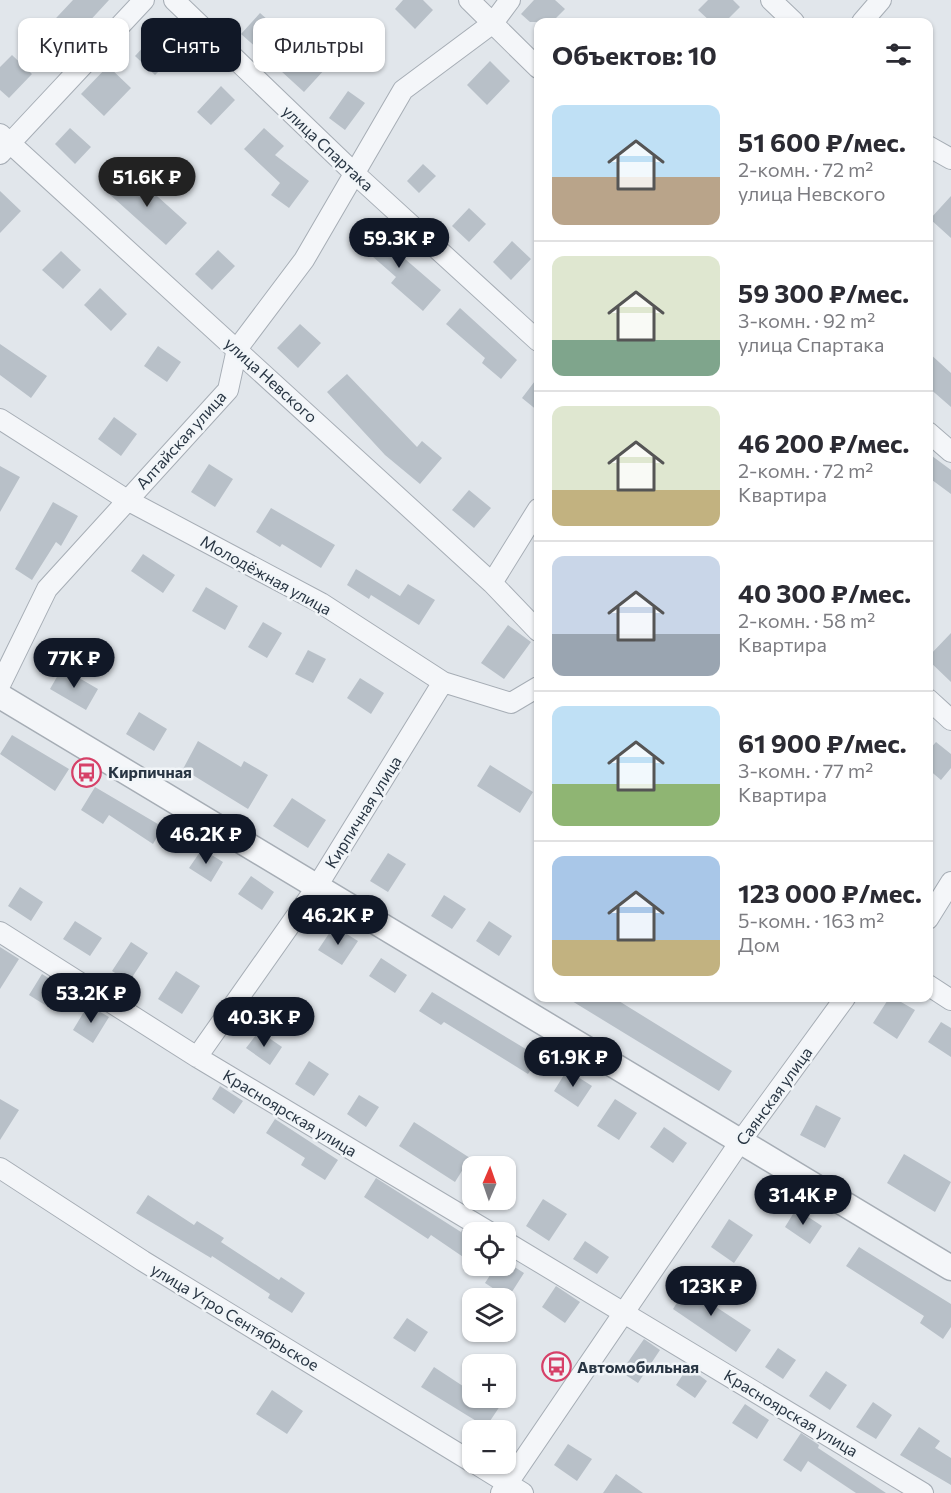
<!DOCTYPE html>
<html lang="ru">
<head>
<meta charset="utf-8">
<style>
	:root { --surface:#fff; --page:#f2f2f3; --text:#2b2b33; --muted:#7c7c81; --line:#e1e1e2; --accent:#111827 }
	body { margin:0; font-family:Commissioner,sans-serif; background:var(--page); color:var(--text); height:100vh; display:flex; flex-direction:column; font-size:22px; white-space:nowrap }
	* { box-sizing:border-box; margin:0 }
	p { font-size:20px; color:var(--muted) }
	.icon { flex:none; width:33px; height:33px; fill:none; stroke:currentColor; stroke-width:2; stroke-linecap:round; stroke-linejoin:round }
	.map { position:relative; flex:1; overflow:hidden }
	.sheet { position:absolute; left:534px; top:18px; width:399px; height:984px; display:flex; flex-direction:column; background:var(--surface); border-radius:12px; box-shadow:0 2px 4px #0004 }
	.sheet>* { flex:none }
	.banner { position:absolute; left:18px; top:18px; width:426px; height:54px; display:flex; gap:12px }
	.needle { width:39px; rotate:2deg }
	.tools { position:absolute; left:462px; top:1156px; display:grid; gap:12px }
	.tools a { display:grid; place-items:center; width:54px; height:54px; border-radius:12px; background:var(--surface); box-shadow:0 2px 4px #0004; font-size:30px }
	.price { position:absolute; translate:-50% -51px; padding:0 14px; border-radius:21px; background:var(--accent); color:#fff; font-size:20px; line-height:39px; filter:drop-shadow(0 2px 3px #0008) }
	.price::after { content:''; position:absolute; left:50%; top:36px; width:18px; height:14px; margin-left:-9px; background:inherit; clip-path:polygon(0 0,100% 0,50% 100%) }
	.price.on { background:#222; color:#fff }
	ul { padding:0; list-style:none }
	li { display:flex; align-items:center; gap:18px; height:150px; padding:0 18px }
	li+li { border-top:2px solid var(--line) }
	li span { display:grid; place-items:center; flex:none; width:168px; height:120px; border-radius:12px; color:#555 }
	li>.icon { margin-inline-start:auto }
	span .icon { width:72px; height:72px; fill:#fffc; stroke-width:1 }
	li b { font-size:26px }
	h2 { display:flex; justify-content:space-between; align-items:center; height:72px; padding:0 18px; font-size:26px }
	.pill { padding:0 21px; border-radius:12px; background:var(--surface); box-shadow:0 2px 4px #0004; font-size:21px; line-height:54px }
	.pill.on { background:var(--accent); color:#fff }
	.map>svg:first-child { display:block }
</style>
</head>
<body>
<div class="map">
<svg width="951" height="1493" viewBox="0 0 951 1493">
	<rect width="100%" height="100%" fill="#e1e6eb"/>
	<path fill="#b8c0c8" d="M73,0h36l-47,51 -20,-18z
		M403,0h20l10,10 -18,19 -20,-20z
		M534,0h21l10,9 -13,13h-22l-9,-8z
		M708,0h25l7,7 -15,15h-14l-13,-12z
		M260,13l17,15 -19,21 -17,-15z
		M147,43l20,20 -12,12 -20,-19z
		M301,48l24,21 -21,23 -23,-21z
		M12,55l20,19 -23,24 -9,-8v-23z
		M490,61l20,20 -23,24 -20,-20z
		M108,66l23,22 -27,28 -23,-22z
		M221,86l14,14 -24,25 -14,-13z
		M348,91l17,12 -20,27 -16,-12z
		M70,128l21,19 -16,17 -20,-20z
		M264,128l20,18 -9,9 34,26 -20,27 -18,-13 9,-12 -36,-34z
		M423,164l13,12 -17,17 -12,-12z
		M128,170l59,53 -21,22 -59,-53z
		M0,191l21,20 -21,22z
		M951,196v42l-21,-19z
		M469,208l17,16 -17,18 -17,-16z
		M371,224l21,19 -2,3 51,44 -18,21 -32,-28 5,-6 -40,-35z
		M512,241l19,18 -20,21 -18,-18z
		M218,250l17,16 -23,24 -17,-16z
		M61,251l20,19 -18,19 -21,-19z
		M100,288l27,26 -16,17 -27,-26z
		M460,308l57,52 -16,19 -19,-16 3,-5 -39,-34z
		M300,324l21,19 -23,25 -21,-20z
		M0,344l47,32 -16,22 -31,-23z
		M158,346l23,16 -14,20 -23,-16z
		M928,352l23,21v34l-23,-20z
		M347,374l70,73 5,-6 20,17 -22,26 -35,-29 -58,-63z
		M538,377v34l-16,-13z
		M114,417l23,17 -16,22 -23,-17z
		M928,453l23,17v24l-23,-17z
		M209,464l24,15 -18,28 -24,-15z
		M0,466l20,11 -20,35z
		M469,490l22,18 -17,20 -22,-18z
		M53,502l25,14 -17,30 -5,-4 -24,38 -17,-11z
		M271,508l64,37 -14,23 -39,-24 -2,3 -24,-15z
		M143,554l32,21 -12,18 -32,-22z
		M356,569l44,27 8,-12 27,16 -16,25 -48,-30 -2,4 -22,-14z
		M206,587l32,19 -13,24 -33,-19z
		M263,622l19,11 -15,25 -19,-11z
		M508,625l23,17 -27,37 -23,-16z
		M951,633v49l-23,-22v-3z
		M308,650l18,9 -13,24 -18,-9z
		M62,668l36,21 -12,21 -36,-21z
		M360,678l24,15 -13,21 -24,-16z
		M139,712l28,17 -13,22 -28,-17z
		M12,735l57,34 -14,22 -55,-37z
		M198,741l43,26 3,-6 24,14 -20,34 -65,-40z
		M936,742l15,12v14l-10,12 -13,-11v-18z
		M490,765l43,27 -13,21 -43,-27z
		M95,787l68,40 -10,17 -44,-29 -6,9 -22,-14z
		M292,798l34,22 -18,28 -35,-22z
		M202,849l21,13 -12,20 -22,-14z
		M388,853l18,11 -18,28 -18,-11z
		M251,876l23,16 -12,18 -24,-16z
		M20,887l23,15 -12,19 -23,-15z
		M444,895l22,14 -14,20 -21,-13z
		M75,921l27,17 -12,18 -27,-17z
		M489,921l23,15 -13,20 -23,-15z
		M334,926l24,15 -16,24 -24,-15z
		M131,942l17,11 -19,29 -17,-11z
		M0,947l19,12 -19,30z
		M381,958l26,17 -12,18 -26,-17z
		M176,971l24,15 -18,28 -24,-15z
		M42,974l24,15 -13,21 -24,-15z
		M432,992l107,65 -11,17 -84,-52 -3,3 -22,-14z
		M567,998h47l118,73 -13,20z
		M889,998h5l21,12 -18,29 -24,-16z
		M88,1005l21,12 -16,26 -20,-13z
		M941,1022l10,6v29l-23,-15z
		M259,1031l23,16 -12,18 -24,-17z
		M309,1061l20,13 -15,22 -19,-12z
		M567,1070l25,16 -14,21 -24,-16z
		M220,1086l23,15 -9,13 -22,-15z
		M359,1095l20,12 -13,20 -19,-13z
		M0,1099l19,11 -19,30z
		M615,1099l22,14 -18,27 -22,-14z
		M816,1105l25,13 -16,30 -25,-13z
		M275,1119l63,41 -13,20 -24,-15 4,-7 -39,-25z
		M414,1122l56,36 -15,24 -56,-36z
		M664,1127l23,16 -14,20 -23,-16z
		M904,1154l47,28 -16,30 -48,-29z
		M376,1178l85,54 1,-2 10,6v27l-41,-28 -3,4 -64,-42z
		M148,1195l46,30 3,-4 27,17 -3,4 58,38 2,-3 24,16 -13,20 -24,-15 2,-4 -58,-38 -1,2 -75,-45z
		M543,1199l24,15 -18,27 -23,-15z
		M796,1209l26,17 -12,18 -25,-17z
		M729,1219l24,16 -19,28 -23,-16z
		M585,1241l24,16 -12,17 -24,-15z
		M859,1247l92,57v23l-8,12 -23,-16 4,-7 -78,-50z
		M496,1266h17l11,7 -16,25 -23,-15z
		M691,1280l24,16 -5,7 41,27 -15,22 -63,-43z
		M556,1286l24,16 -15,21 -23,-16z
		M407,1318l21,14 -13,20 -22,-14z
		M644,1339l16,11 -22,33 -17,-11z
		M778,1348l18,12 -13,19 -18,-12z
		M434,1367l38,25v6h22l8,5 -16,24 -65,-40z
		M688,1367l19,14 -12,17 -19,-13z
		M826,1371l21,14 -17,25 -21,-14z
		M272,1390l31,21 -16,23 -31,-20z
		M873,1402l19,13 -16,24 -20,-12z
		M745,1404l24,16 -12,19 -25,-16z
		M919,1427l21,14 -5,7 16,10v27l-51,-30z
		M801,1433l18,12 -1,3 68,45h-30l-48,-32 -7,11 -18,-12z
		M568,1444l24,15 -15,22 -23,-16z
		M616,1474l27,19h-40z"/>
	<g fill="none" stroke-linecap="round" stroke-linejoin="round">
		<defs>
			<path id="minor" d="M174,0l179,172 185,169
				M469,0l69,68
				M771,0l23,22
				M862,22l19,-22
				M0,134l492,449 46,48
				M928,146l23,13
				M0,154l144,-154
				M0,419l127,81 194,103 122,79 68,21 27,-16
				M928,432l23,20
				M492,583l46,-74
				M0,685l47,-96 181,-199 9,-41 67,-89 99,-170 90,-67 17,-23
				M928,699l23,21
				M928,919l23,-37
				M0,932l197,125 294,176
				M928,985l23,15
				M197,1057l119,-169 127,-206
				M0,1168l143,93 329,201
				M506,1242l417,251
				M476,1464l47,29
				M501,1493l239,-351 105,-144"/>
			<path id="tertiary" d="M0,696l951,572"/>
		</defs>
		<use href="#minor" stroke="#a6adb5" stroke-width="22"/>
		<use href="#tertiary" stroke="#a6adb5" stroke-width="27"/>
		<use href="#minor" stroke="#f4f6f9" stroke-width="20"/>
		<use href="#tertiary" stroke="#f4f6f9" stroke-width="24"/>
	</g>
	<defs>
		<symbol id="bus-ring" viewBox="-11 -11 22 22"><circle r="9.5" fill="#f1f5f8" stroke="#d64068" stroke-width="1.5"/><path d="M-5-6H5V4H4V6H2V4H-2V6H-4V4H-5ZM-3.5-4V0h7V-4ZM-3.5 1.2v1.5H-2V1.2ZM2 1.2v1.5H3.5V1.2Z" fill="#d64068"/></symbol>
	</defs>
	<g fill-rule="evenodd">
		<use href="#bus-ring" x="70" y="756" width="33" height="33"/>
		<use href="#bus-ring" x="540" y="1350" width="33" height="33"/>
	</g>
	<g text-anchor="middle" stroke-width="5" stroke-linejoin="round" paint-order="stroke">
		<g font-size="16" fill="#283543" stroke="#f1f5f8">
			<text transform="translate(328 148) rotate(43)" y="6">улица Спартака</text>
			<text transform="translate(271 380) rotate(42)" y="6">улица Невского</text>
			<text transform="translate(181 440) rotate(-48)" y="6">Алтайская улица</text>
			<text transform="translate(266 575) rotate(29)" y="6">Молодёжная улица</text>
			<text transform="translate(363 812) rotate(-58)" y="6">Кирпичная улица</text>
			<text transform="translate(774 1096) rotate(-54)" y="6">Саянская улица</text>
			<text transform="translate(290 1113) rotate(31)" y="6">Красноярская улица</text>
			<text transform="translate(235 1317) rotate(31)" y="6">улица Утро Сентябрьское</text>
			<text transform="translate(791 1413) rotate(31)" y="6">Красноярская улица</text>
		</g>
		<g font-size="16" font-weight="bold" fill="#283543" stroke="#f1f5f8" text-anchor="start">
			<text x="108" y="778">Кирпичная</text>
			<text x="577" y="1373">Автомобильная</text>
		</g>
	</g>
</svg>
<div class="tools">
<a><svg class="needle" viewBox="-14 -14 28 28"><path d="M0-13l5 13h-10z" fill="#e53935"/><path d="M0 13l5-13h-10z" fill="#7c7c81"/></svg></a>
<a><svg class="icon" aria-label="locate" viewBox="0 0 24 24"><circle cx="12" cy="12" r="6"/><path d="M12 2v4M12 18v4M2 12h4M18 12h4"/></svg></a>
<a><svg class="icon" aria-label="layers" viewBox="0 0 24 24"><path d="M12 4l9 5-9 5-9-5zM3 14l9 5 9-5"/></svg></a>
<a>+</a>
<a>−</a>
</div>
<b class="price on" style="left:147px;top:208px">51.6K ₽</b>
<b class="price" style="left:399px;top:269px">59.3K ₽</b>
<b class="price" style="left:74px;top:689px">77K ₽</b>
<b class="price" style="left:206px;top:865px">46.2K ₽</b>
<b class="price" style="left:338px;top:946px">46.2K ₽</b>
<b class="price" style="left:91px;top:1024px">53.2K ₽</b>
<b class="price" style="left:264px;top:1048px">40.3K ₽</b>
<b class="price" style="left:573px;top:1088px">61.9K ₽</b>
<b class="price" style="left:803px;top:1226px">31.4K ₽</b>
<b class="price" style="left:711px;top:1317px">123K ₽</b>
<div class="banner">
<a class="pill">Купить</a>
<a class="pill on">Снять</a>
<a class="pill">Фильтры</a>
</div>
<section class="sheet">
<h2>Объектов: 10<svg class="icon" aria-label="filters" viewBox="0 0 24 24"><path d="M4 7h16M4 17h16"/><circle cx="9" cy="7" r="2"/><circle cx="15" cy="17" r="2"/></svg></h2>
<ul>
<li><span style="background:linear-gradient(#bfe0f5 60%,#b9a48a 0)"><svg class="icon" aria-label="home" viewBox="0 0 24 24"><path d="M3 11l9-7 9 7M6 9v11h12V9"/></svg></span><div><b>51 600 ₽/мес.</b><p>2-комн. · 72 m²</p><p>улица Невского</p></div></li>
<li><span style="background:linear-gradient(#dfe7d0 70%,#7fa58c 0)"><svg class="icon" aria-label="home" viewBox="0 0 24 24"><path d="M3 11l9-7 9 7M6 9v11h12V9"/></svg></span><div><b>59 300 ₽/мес.</b><p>3-комн. · 92 m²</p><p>улица Спартака</p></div></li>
<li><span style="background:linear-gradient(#dfe7d0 70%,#c2b280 0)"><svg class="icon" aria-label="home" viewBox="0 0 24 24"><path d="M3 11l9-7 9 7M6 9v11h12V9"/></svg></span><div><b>46 200 ₽/мес.</b><p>2-комн. · 72 m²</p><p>Квартира</p></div></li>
<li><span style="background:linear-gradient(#c9d6e8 65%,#9aa5b1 0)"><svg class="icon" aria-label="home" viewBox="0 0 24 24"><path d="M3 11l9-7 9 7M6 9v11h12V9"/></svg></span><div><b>40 300 ₽/мес.</b><p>2-комн. · 58 m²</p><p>Квартира</p></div></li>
<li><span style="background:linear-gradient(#bfe0f5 65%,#8fb573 0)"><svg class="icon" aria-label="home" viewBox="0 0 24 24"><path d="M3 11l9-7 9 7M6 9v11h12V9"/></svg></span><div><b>61 900 ₽/мес.</b><p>3-комн. · 77 m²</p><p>Квартира</p></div></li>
<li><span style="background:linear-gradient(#a9c7e8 70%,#c2b280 0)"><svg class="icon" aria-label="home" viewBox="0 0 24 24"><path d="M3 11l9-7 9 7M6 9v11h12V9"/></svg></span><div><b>123 000 ₽/мес.</b><p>5-комн. · 163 m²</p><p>Дом</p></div></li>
</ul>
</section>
</div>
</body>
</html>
